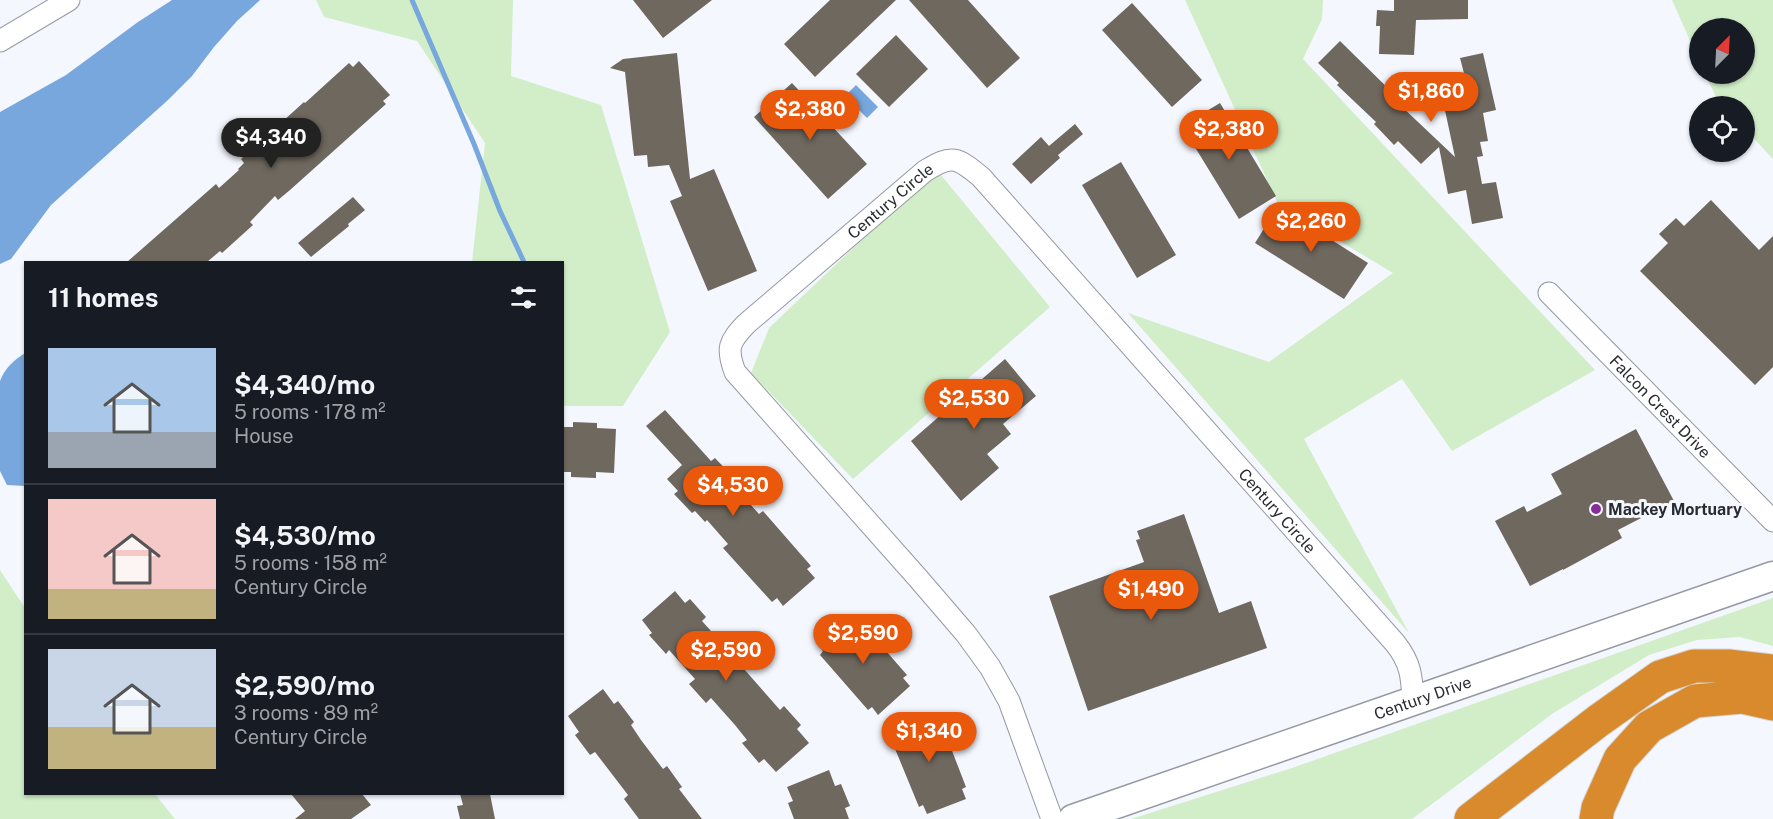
<!DOCTYPE html>
<html lang="en">
<head>
<meta charset="utf-8">
<style>
	:root { --surface:#171b24; --page:#20242c; --text:#f1f3f6; --muted:#9ea1a6; --line:#363941; --accent:#ea580c }
	body { margin:0; font-family:"Public Sans",sans-serif; background:var(--page); color:var(--text); height:100vh; display:flex; flex-direction:column; font-size:22px; white-space:nowrap }
	* { box-sizing:border-box; margin:0 }
	p { font-size:20px; color:var(--muted) }
	.icon { flex:none; width:33px; height:33px; fill:none; stroke:currentColor; stroke-width:2; stroke-linecap:round; stroke-linejoin:round }
	.map { position:relative; flex:1; overflow:hidden }
	.details { position:absolute; left:24px; top:261px; width:540px; height:534px; display:flex; flex-direction:column; background:var(--surface); border-radius:0px; box-shadow:0 2px 4px #0004 }
	.details>* { flex:none }
	.needle { width:39px; rotate:24deg }
	.controls { position:absolute; left:1689px; top:18px; display:grid; gap:12px }
	.controls a { display:grid; place-items:center; width:66px; height:66px; border-radius:50%; background:var(--surface); box-shadow:0 2px 4px #0004; font-size:30px }
	.price { position:absolute; translate:-50% -51px; padding:0 14px; border-radius:21px; background:var(--accent); color:#fff; font-size:20px; line-height:39px; filter:drop-shadow(0 2px 3px #0008) }
	.price::after { content:''; position:absolute; left:50%; top:36px; width:18px; height:14px; margin-left:-9px; background:inherit; clip-path:polygon(0 0,100% 0,50% 100%) }
	.price.on { background:#222; color:#fff }
	ul { padding:0; list-style:none }
	li { display:flex; align-items:center; gap:18px; height:150px; padding:0 24px }
	li+li { border-top:2px solid var(--line) }
	li span { display:grid; place-items:center; flex:none; width:168px; height:120px; border-radius:0px; color:#555 }
	li>.icon { margin-inline-start:auto }
	span .icon { width:72px; height:72px; fill:#fffc; stroke-width:1 }
	li b { font-size:26px }
	h2 { display:flex; justify-content:space-between; align-items:center; height:72px; padding:0 24px; font-size:26px }
	.map>svg:first-child { display:block }
</style>
</head>
<body>
<div class="map">
<svg width="1773" height="819" viewBox="0 0 1773 819">
	<rect width="100%" height="100%" fill="#f4f7fe"/>
	<path fill="#d2eec9" d="M316,0h197l-2,76 90,29 69,227 -47,74h-60l-1,-144h-90l13,-119 -68,-102 -93,-24z
		M1185,0h138l-1,19 -19,40 292,311 -143,81 -50,-72 -98,60 105,194 -281,-320 141,49 124,-89 -115,-69z
		M1672,0h101v159l-28,-30 -1,-23h-20l-7,-7 -12,-25h39v-46h-44l-1,33z
		M936,169l114,138 -197,172 -102,-106 18,-45z
		M0,570l25,38 1,186h129l20,25h-175z
		M1773,598v48l-33,-9 -43,3 -48,15 -97,59 -140,105h-281l161,-51z"/>
	<path fill="#77a7dd" d="M172,0h88l-23,21 -23,26 -22,29 -24,24 -117,105 -40,54 -11,5v-152l66,-37 72,-53z
		M856,85l22,22 -11,11 -22,-22z
		M25,353v133l-18,-1 -7,-14v-90c5,-13 14,-21 25,-28z"/>
	<g fill="none" stroke-linecap="round" stroke-linejoin="round">
		<path stroke="#77a7dd" stroke-width="5" d="M412,0l62,144 26,67 24,51"/>
	</g>
	<path fill="#6f685f" d="M633,0h79l-49,38z
		M830,0h66l-81,77 -31,-33z
		M909,0h59l52,58 -33,30z
		M1394,0h74v19l-52,1 -2,35 -35,-1 1,-28h-4l1,-16 17,1z
		M1132,3l70,77 -30,27 -70,-77z
		M896,35l32,34 -39,38 -33,-33z
		M1340,41l61,60 -2,3 56,53 -15,-70 26,-6 -6,-23 23,-5 13,57 -13,3 5,28 -8,1 3,14 -6,1 5,27 14,-2 7,36 -31,6 -6,-34 -18,4 -9,-47 -18,17 -23,-23 -4,4 -20,-21 2,-2 -39,-37 2,-2 -21,-20z
		M677,53l13,126 24,-10 43,102 -49,20 -38,-90 12,-5 -13,-31 -21,2 -1,-12 -13,1 -9,-84 -15,-4 13,-9z
		M359,61l31,34 -7,6 3,3 -96,86 -12,10 -3,-4 -25,26 3,3 -31,28 -2,-2 -13,11h-80l89,-78 3,4 20,-18 -1,-1 6,-6 -3,-4 63,-57 1,1 44,-40 4,4z
		M792,83l75,81 -39,35 -74,-82z
		M1220,103l56,93 -37,23 -57,-93z
		M1075,124l8,10 -25,21 2,3 -29,26 -19,-20 29,-27 8,9z
		M1121,162l55,93 -39,23 -55,-93z
		M353,197l12,13 -17,14 1,2 -38,31 -13,-14z
		M1711,200l48,50 14,-14v131l-18,18 -115,-114 28,-28 -9,-9 17,-16 8,8z
		M1278,206l90,57 -24,36 -89,-56z
		M1005,359l31,37 -33,28 8,10 -24,20 12,14 -38,33 -50,-60z
		M665,410l46,51 4,-3 18,19 -4,3 10,12 20,22 4,-3 48,55 -4,3 8,9 -32,28 -6,-8 -5,4 -49,-54 5,-4 -21,-24 -2,2 -10,-11 -3,2 -18,-19 4,-3 -11,-12 15,-14 -36,-39z
		M573,422l24,1v5l19,1 -2,44 -18,-1v6l-25,-1v-5h-9v-45h11z
		M1636,429l38,72 -56,29 4,8 -59,32v-1l-33,17 -35,-65 29,-15 3,6 35,-18 -11,-20z
		M1184,514l35,99 32,-12 16,47 -179,63 -39,-115 95,-34 -8,-22 4,-1 -3,-8z
		M675,591l10,12 5,-4 16,18 -4,4 26,29 4,-3 16,18 -4,4 36,41 4,-4 17,19 -4,4 12,14 -33,29 -12,-13 -5,4 -17,-20 5,-3 -12,-15 -24,-27 -5,5 -17,-19 6,-5 -26,-29 -3,4 -17,-19 3,-2 -10,-13z
		M847,616l7,8 5,-4 48,55 -4,3 7,8 -32,29 -6,-8 -4,3 -48,-55 3,-4 -7,-8z
		M603,689l11,15 4,-3 16,21 -3,3 10,15 22,29 4,-3 15,21 -3,2 23,30h-63l-15,-20 4,-4 -33,-43 -5,3 -15,-20 4,-3 -11,-16z
		M932,712l4,10 4,-1 9,22 17,44 -4,2 4,10 -39,15 -4,-9 -4,2 -28,-68 6,-2 -5,-10z
		M829,770l6,16 6,-2 9,22 -5,2 4,11h-55l-6,-16 5,-2 -6,-14z
		M291,794h71l9,11 -20,14h-56l10,-8z
		M460,794h30l5,25h-35l-3,-13 6,-1z"/>
	<g fill="none" stroke-linecap="round" stroke-linejoin="round">
		<defs>
			<g id="street">
				<path d="M0,41l69,-41"/>
				<path id="s1" d="M1549,293l224,228"/>
				<path id="s2" d="M1052,819l-43,-118 -19,-34 -24,-33 -49,-57 -182,-205c-9,-24 -6,-30 11,-48l179,-153c27,-17 32,-14 56,6l414,466c16,20 17,34 18,59"/>
			</g>
			<g id="secondary">
				<path id="s3" d="M1073,819l700,-243"/>
			</g>
			<path id="highway" d="M1471,819l127,-98 62,-44 34,-11h34l45,5
				M1596,819l2,-11 22,-49 29,-32 46,-26 47,-4 31,7"/>
		</defs>
		<use href="#street" stroke="#9499a4" stroke-width="23"/>
		<use href="#secondary" stroke="#9499a4" stroke-width="31"/>
		<use href="#highway" stroke="#d4d5d5" stroke-width="35"/>
		<use href="#street" stroke="#fff" stroke-width="21"/>
		<use href="#secondary" stroke="#fff" stroke-width="28"/>
		<use href="#highway" stroke="#d98a2c" stroke-width="33"/>
	</g>
	<circle fill="#872d99" stroke="#f4f7fe" stroke-width="2" cx="1596" cy="509" r="6"/>
	<g text-anchor="middle" stroke-width="6" stroke-linejoin="round" paint-order="stroke">
		<g font-size="16" fill="#292b2f" stroke="#f4f7fe">
			<text dy="6" stroke="none"><textPath href="#s2" startOffset="798">Century Circle</textPath></text>
			<text dy="6" stroke="none"><textPath href="#s1" startOffset="159">Falcon Crest Drive</textPath></text>
			<text dy="6" stroke="none"><textPath href="#s2" startOffset="1354">Century Circle</textPath></text>
			<text dy="6" stroke="none"><textPath href="#s3" startOffset="370">Century Drive</textPath></text>
		</g>
		<g font-size="16" font-weight="bold" fill="#292b2f" stroke="#f4f7fe" text-anchor="start">
			<text x="1608" y="515">Mackey Mortuary</text>
		</g>
	</g>
</svg>
<div class="controls">
<a><svg class="needle" viewBox="-14 -14 28 28"><path d="M0-13l5 13h-10z" fill="#e53935"/><path d="M0 13l5-13h-10z" fill="#9ea1a6"/></svg></a>
<a><svg class="icon" aria-label="locate" viewBox="0 0 24 24"><circle cx="12" cy="12" r="6"/><path d="M12 2v4M12 18v4M2 12h4M18 12h4"/></svg></a>
</div>
<b class="price" style="left:1431px;top:123px">$1,860</b>
<b class="price" style="left:810px;top:141px">$2,380</b>
<b class="price" style="left:1229px;top:161px">$2,380</b>
<b class="price on" style="left:271px;top:169px">$4,340</b>
<b class="price" style="left:1311px;top:253px">$2,260</b>
<b class="price" style="left:974px;top:430px">$2,530</b>
<b class="price" style="left:733px;top:517px">$4,530</b>
<b class="price" style="left:1151px;top:621px">$1,490</b>
<b class="price" style="left:863px;top:665px">$2,590</b>
<b class="price" style="left:726px;top:682px">$2,590</b>
<b class="price" style="left:929px;top:763px">$1,340</b>
<section class="details">
<h2>11 homes<svg class="icon" aria-label="filters" viewBox="0 0 24 24"><path d="M4 7h16M4 17h16"/><circle cx="9" cy="7" r="2"/><circle cx="15" cy="17" r="2"/></svg></h2>
<ul>
<li><span style="background:linear-gradient(#a9c7e8 70%,#9aa5b1 0)"><svg class="icon" aria-label="home" viewBox="0 0 24 24"><path d="M3 11l9-7 9 7M6 9v11h12V9"/></svg></span><div><b>$4,340/mo</b><p>5 rooms · 178 m²</p><p>House</p></div></li>
<li><span style="background:linear-gradient(#f6c9c9 75%,#c2b280 0)"><svg class="icon" aria-label="home" viewBox="0 0 24 24"><path d="M3 11l9-7 9 7M6 9v11h12V9"/></svg></span><div><b>$4,530/mo</b><p>5 rooms · 158 m²</p><p>Century Circle</p></div></li>
<li><span style="background:linear-gradient(#c9d6e8 65%,#c2b280 0)"><svg class="icon" aria-label="home" viewBox="0 0 24 24"><path d="M3 11l9-7 9 7M6 9v11h12V9"/></svg></span><div><b>$2,590/mo</b><p>3 rooms · 89 m²</p><p>Century Circle</p></div></li>
</ul>
</section>
</div>
</body>
</html>
